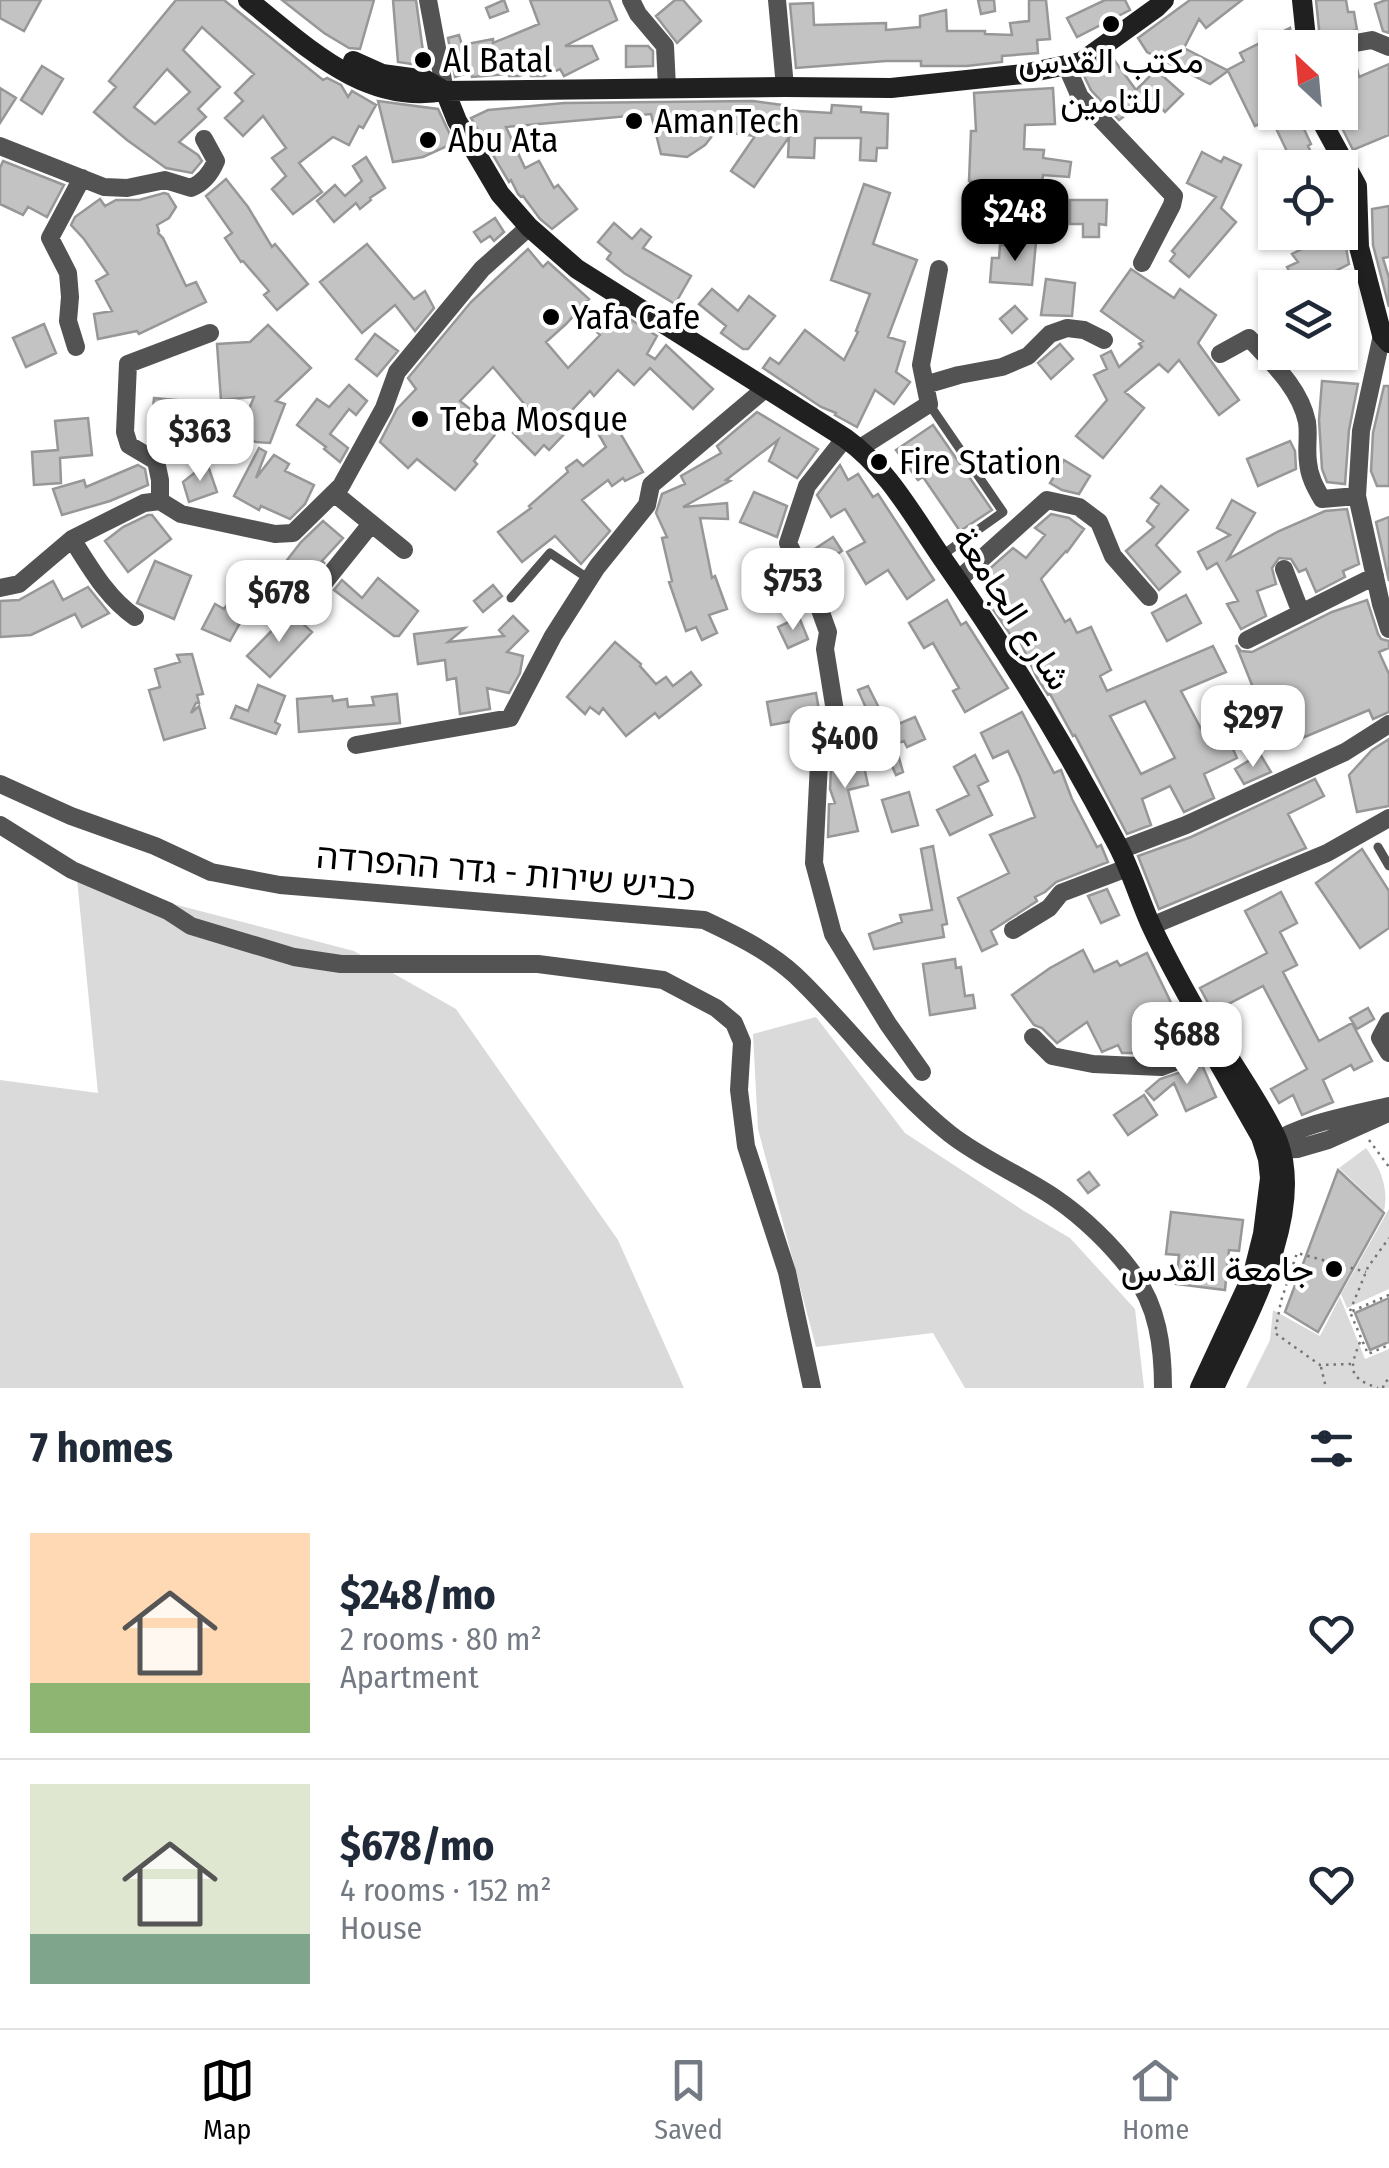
<!DOCTYPE html>
<html lang="en">
<head>
<meta charset="utf-8">
<style>
	:root { --surface:#fff; --page:#f6f6f7; --text:#1f2937; --muted:#747a83; --line:#e0e1e3; --accent:#000 }
	body { margin:0; font-family:"Fira Sans Condensed",Vazirmatn,"Noto Sans Hebrew",sans-serif; background:var(--page); color:var(--text); height:100vh; display:flex; flex-direction:column; font-size:38px; white-space:nowrap }
	* { box-sizing:border-box; margin:0 }
	p { font-size:32px; color:var(--muted) }
	.icon { flex:none; width:55px; height:55px; fill:none; stroke:currentColor; stroke-width:2; stroke-linecap:round; stroke-linejoin:round }
	.map { position:relative; height:1388px; overflow:hidden }
	.drawer { display:flex; flex-direction:column; background:var(--surface); flex:1 }
	.drawer>* { flex:none }
	.needle { width:65px; rotate:334deg }
	.controls { position:absolute; left:1258px; top:30px; display:grid; gap:20px }
	.controls a { display:grid; place-items:center; width:100px; height:100px; border-radius:0px; background:var(--surface); box-shadow:0 2px 8px #0004; font-size:50px }
	.price { position:absolute; translate:-50% -85px; padding:0 22px; border-radius:20px; background:#fff; color:#222; font-size:32px; line-height:65px; filter:drop-shadow(0 2px 5px #0008) }
	.price::after { content:''; position:absolute; left:50%; top:60px; width:30px; height:22px; margin-left:-15px; background:inherit; clip-path:polygon(0 0,100% 0,50% 100%) }
	.price.current { background:var(--accent); color:#fff }
	ul { padding:0; list-style:none }
	li { display:flex; align-items:center; gap:30px; height:250px; padding:0 30px }
	li+li { border-top:2px solid var(--line) }
	li span { display:grid; place-items:center; flex:none; width:280px; height:200px; border-radius:0px; color:#555 }
	li>.icon { margin-inline-start:auto }
	span .icon { width:120px; height:120px; fill:#fffc; stroke-width:1 }
	li b { font-size:42px }
	h2 { display:flex; justify-content:space-between; align-items:center; height:120px; padding:0 30px; font-size:42px }
	.menu { display:flex; justify-content:space-around; align-items:center; height:140px; border-top:2px solid var(--line); background:var(--surface); font-size:28px; color:var(--muted) }
	.menu a { display:grid; justify-items:center; gap:5px }
	.menu .current { color:var(--accent) }
	.map>svg:first-child { display:block }
</style>
</head>
<body>
<div class="map">
<svg width="1389" height="1388" viewBox="0 0 1389 1388">
	<rect width="100%" height="100%" fill="#fff"/>
	<path fill="#dadada" d="M77,879l277,72 102,58 162,231 66,148h-684v-308l98,13z
		M816,1017l89,116 119,78 46,27 65,71 9,79h-179l-32,-55 -117,14 -58,-218 -5,-95z
		M1366,1148c14,19 23,39 18,63l-45,-43z
		M1389,1209v80l-42,19 -6,-14z
		M1340,1297l25,62 24,-10v39h-143l24,-48 3,-30 47,26z"/>
	<path fill="#c3c3c3" stroke="#979797" stroke-width="2.5" fill-rule="evenodd" d="M0,0h41l-17,31 -24,-13z
		M176,0h48l99,80 4,-2 14,7 7,12 4,-6 24,14 -13,23 -4,-2 -10,19 -16,-8 -34,26 23,29 -29,22 -21,-25 14,-13 -14,-18 14,-10 -23,-32 -20,20 -18,-18 18,-17 -8,-8 19,-19 -52,-47 -19,23 37,37 -22,22 8,8 -27,25 19,13 4,6 -10,12 -26,-5 -39,-28 -33,-28 22,-25 -7,-6zM167,69l23,23 -35,32 -21,-17z
		M282,0h92l-14,49 -11,-1 -25,-15z
		M393,0h23l9,66 -27,-4z
		M504,0l4,11 -18,7 -4,-10z
		M530,0h79l8,20 -52,26h27l6,13 -34,17 -4,-7 -16,7h-13l-1,-4 -11,4h-10l-1,-2 -36,3 -1,-5 -16,5 -7,-39 11,-3 3,10 31,-6v4l46,-19z
		M675,0h8l18,21 -24,22 -21,-27z
		M978,0h16l1,11 -14,3z
		M1029,0h17l4,39 -13,1 1,13 -36,3v6l-35,4h-46v-5h-35l-90,7 -6,-64 23,-1 1,22 72,-2v7l34,-3v-11l26,-6 1,21h38v3l27,1 -2,-12 19,-2z
		M1105,0h20l5,10 -53,27 -10,-19z
		M1190,0h52l-36,28 -7,-9 -15,29 43,22 17,-9 -4,-8 50,-25 3,20h-18v64h21l15,32 -3,2 11,22h-24l-24,-50 -16,8 -27,-55 -18,13 -63,-32 -9,-14z
		M1316,0h30l2,12h6l3,18 -37,9z
		M1386,0h3v33l-6,-2 -8,-27z
		M626,46h22l5,5v15l-27,1z
		M1354,56l5,21 30,-13v71l-36,15 -19,-38h6v-53z
		M1112,57l24,33 20,-20 27,24 -18,18 -15,-15 -31,23 -28,-30 -7,-14z
		M42,66l21,13 -21,35 -21,-14z
		M0,88l16,10 -16,25z
		M1053,88l2,36 -30,1 -1,24 20,1 -1,8 28,4 -2,15 -26,-2 -1,9 -43,-2 -7,31 -27,-6 6,-26h-2l2,-50h5l-2,-38z
		M378,101l60,8 16,34 -31,14 -30,5z
		M753,101l30,4 -1,5 49,3 1,-8 29,2v5l27,2 -1,34h-10l-1,13 -16,-1 1,-22h-46l-1,20 -26,-1 1,-20 -35,50 -23,-16 24,-35 -39,-5 -11,14 -18,12 -26,-3 -10,-40 -145,13 19,41 14,-7 15,27 4,-3 19,24 -25,20 -12,-10 -17,-23 -2,1 -3,-3 -7,-14 -2,2 -38,-64 17,-8 76,-7z
		M1202,152l19,10 3,-5 17,8 -20,43 15,14 -47,55 -19,-16 5,-7 -3,-3 44,-54 -29,-14z
		M366,157l19,31 -15,10 1,2 -11,9 -4,-6 -22,19 -17,-21 18,-16 10,11 17,-15 -9,-15z
		M3,161l61,24 -17,32 -19,-10 -5,8 -23,-11v-36z
		M226,179l22,28 24,40 3,-3 33,40 -31,26 -13,-15 5,-4 -26,-30 -2,1 -16,-24 7,-5 -26,-37z
		M864,184l26,9 -17,51 44,16 -29,77 17,5 -9,30 14,10 -16,22 -19,-14 -18,37 -22,-12 1,-2 -15,-6 -58,-39 7,-10 9,6 26,-34 39,30 14,-28 -2,-1 14,-37 -39,-14z
		M164,193l4,1 8,13 -7,11 -12,7 2,6 -1,2 5,5 23,48 10,-4 10,20 -67,32 -2,-3 -39,8 -4,-25 18,-3 -16,-30 12,-7 -24,-35 -13,-14 4,-8 25,-18 5,7 11,-6h23z
		M1070,200h37l-1,25 -7,-1v13h-16v-13h-13z
		M1389,206v51l-6,1 6,20v29l-16,-62 -1,-36z
		M495,218l9,14 -10,9 -4,-5 -9,6 -7,-10z
		M614,223l18,16 9,-10 10,8 -8,11 48,28 -16,28 -51,-31 -17,-14 4,-6 -13,-11z
		M1016,240l20,2 -4,43 -42,-3 2,-24h7l1,-13 16,1z
		M1345,242l4,22 -35,18 3,6h-19l-11,-21 11,-5 -6,-8 10,-5z
		M367,244l47,55 11,-8 9,17 -19,23 -20,-26 -33,28 -42,-51z
		M528,249l15,18 5,-5 41,37 -23,25 -20,18 22,26 32,-33 -3,-3 20,-21 40,25 -10,18 8,5 11,-14 47,44 -20,20 -43,-41 -16,17 -16,-15 -24,26 -4,-5 -29,31 8,7 -20,21 -5,-5 -9,10 -22,-22 19,-20 -39,-46 -33,34 38,30 -24,30 3,3 -22,26 -38,-31 -9,9 -28,-26 17,-33 19,-20 -8,-11 63,-76z
		M1131,269l43,29 6,-9 36,26 -18,28 41,57 -20,15 -40,-55 -11,12 -9,-8 -34,28 19,16 -41,50 -27,-22 31,-36 -13,-25 13,-6 -6,-13 10,-5 8,16 23,-20 -3,-3 4,-3 -42,-30z
		M1046,279l29,4 -3,33 -31,-1z
		M712,289l26,22 11,-15 26,20 -27,33h-5l-22,-16 5,-7 -27,-22z
		M1015,306l12,13 -15,14 -12,-14z
		M44,324l12,29 -30,14 -13,-29z
		M268,325l43,43 -35,33 9,3 -15,39 -14,-1 -12,-5 8,-18 -6,-3 8,-19 -33,3 -4,-56 33,-2z
		M375,334l23,17 -21,25 -21,-17z
		M1060,344l13,15 -22,20 -13,-16z
		M1322,381l36,3 -9,46 -4,54 -18,-2 -5,-13 -3,-49z
		M349,385l18,16 -11,14 -7,-6 -19,25 18,14 -8,14 -16,-13 2,-2 -29,-22 20,-26 12,8z
		M1384,386h5v100h-12l-6,-15 2,-38z
		M154,398l53,5 -3,34 -53,-5z
		M757,412l61,37 -21,29 -28,-17 9,-21 -52,40 4,1 -47,26 44,-4 1,16 -28,-1 12,60 3,-2 12,33 -18,6 8,18 -15,7 -6,-13 -10,4 -17,-49 3,-1 -10,-43 5,-1 -11,-24 6,-19 23,-10 -4,-8 40,-23 -4,-7z
		M88,418l4,37 -32,3 1,25 -27,2 -2,-33 26,-2 -3,-29z
		M933,425l59,85 -32,21 -37,-54 -5,3 -22,-30z
		M616,426l27,46 -18,9 -2,-3 -11,8 -4,-6 -26,20 28,31 -29,33 -26,-28 -33,26 -24,-30 33,-24 -2,-2 39,-34 -2,-4 11,-8 6,6 23,-19 -7,-12z
		M1290,441l5,10 1,18 -38,17 -11,-27z
		M259,448l7,4 -10,26 18,-23 15,9 -4,7 29,14 -9,19 -15,15 -29,-13 -2,4 -25,-14z
		M1064,460l26,16 -11,18 -17,-4 -12,-7z
		M207,463l10,29 -28,10 -6,-20z
		M138,465l7,4 3,16 -38,16 -48,14 -9,-26 31,-9 2,7z
		M840,465l8,15 10,-6 15,23 5,-3 56,86 -27,19 -19,-29 -22,14 -19,-32 18,-10 -20,-33 -14,8 -14,-22z
		M1161,486l27,24 -32,35 24,27 -21,18 -33,-39 28,-24 -7,-6 12,-17 -8,-6z
		M754,492l33,14 -10,31 -37,-15z
		M1232,500l23,13 -27,46 51,-28 46,-20 22,-2 12,55 -16,7 2,6 -29,15 -10,-23 -7,3 -8,-13 -12,-1 -7,10 4,16 -19,7 9,25 -25,13 -14,-25 11,-3 -21,-38 -10,6 -9,-17 32,-17 -13,-7z
		M1051,514l18,4 15,11 -17,23 -1,-1 -25,28 24,43 5,-3 7,14 14,-6 20,43 -11,6 7,15 106,-45 13,26 -45,19 27,51 18,-8 11,24 -33,16 10,24 -30,14 -14,-26 -28,13 9,26 -24,9 -52,-99 -2,1 -23,-42 -2,1 -11,-17 -20,-43 -5,2 -24,-35 8,-5 -17,-19 34,-30 13,10 19,-23 -10,-7zM1145,701l30,57 -34,16 -31,-58z
		M148,515h4l19,24 -43,33 -23,-31 18,-14z
		M1389,517v64l-13,-59z
		M323,521l20,17 -21,23 2,2 -24,29 -23,-19 24,-31z
		M833,537l9,14 -20,13 -9,-14z
		M155,561l36,15 -17,43 -37,-16z
		M250,572l19,12 -14,21 -4,-2 -21,38 -28,-12 13,-25 9,5z
		M378,578l40,33 -19,25h-5l-60,-46 8,-10 20,18z
		M53,581l10,19 25,-13 21,26 -27,14 -7,-13 -44,21 -31,2v-36l19,-1z
		M493,585l9,11 -19,16 -9,-11z
		M1186,595l15,28 -34,18 -15,-28z
		M947,600l14,25 5,-3 42,66 -43,24 -12,-21 6,-3 -26,-45 -9,5 -15,-25z
		M1367,600l11,34 3,5 8,2v7l-10,4 10,22v38l-16,7 -4,-9 -81,34 -1,-5 -14,5 -13,-29 4,-1 -10,-18 2,-1 -20,-50 5,6 11,1 80,-40z
		M290,612l4,7 7,3 11,10 -42,45 -23,-21z
		M513,616l15,15 -21,21 16,4 -3,17 -11,20 -22,-5 3,21 -30,5 -4,-36 -9,2 -2,-20 -27,4 -4,-30 51,-6 -17,14 56,-6 -5,-6z
		M799,617l9,22 -20,9 -10,-21z
		M615,642l26,22 -1,2 16,18 10,-7 7,9 18,-14 10,13 -42,33 -4,-5 -29,23 -23,-28 -4,6 -9,-7 -5,7 -18,-17z
		M192,654l11,40 -6,1 2,8h-3l-5,10 8,-7 6,22 -41,12 -15,-50 11,-3 -5,-18 25,-7 -3,-7z
		M258,685l27,11 -10,26 5,3 -4,9 -45,-16 5,-12 12,5z
		M868,686l21,42 26,-11 10,22 -18,8 -3,-6 -9,3 8,28 -7,3 -38,-85z
		M816,693l4,23 -49,9 -4,-23z
		M397,694l3,29 -101,9 -2,-33 35,-3 1,5 14,-2 1,8 26,-2 -2,-8z
		M1022,712l32,61 7,-3 11,29 25,48 4,-2 7,17 -52,20 -11,10 -10,5 2,4 -46,30 6,13 -15,7 -24,-53 51,-25 -19,-38 45,-18 -15,-40 -12,-26 -15,7 -12,-25z
		M1389,739v67l-32,6 -8,-37 23,-25z
		M860,748l8,37 -20,5 10,41 -30,6 1,-33 6,-1 -5,-14 1,-22 9,-15z
		M1260,754l11,18 -27,12 -9,-15z
		M975,755l13,26 -10,5 14,29 -42,20 -13,-25 32,-15 -15,-28z
		M1315,779l9,17 -36,18 18,34 -147,61 -21,-53 53,-19z
		M909,792l9,33 -26,7 -10,-32z
		M933,846l14,78 -5,1 2,12 -70,12 -5,-15 33,-12 -2,-7 32,-5 -11,-61z
		M1362,849l27,42v37l-29,20 -44,-65z
		M1107,889l12,26 -18,8 -13,-27z
		M1281,892l16,31 -17,9 17,33 -14,7 36,69 33,-18 20,38 -18,9 -3,-5 -28,15 10,22 -31,13 -9,-20 -14,8 -8,-14 36,-20 -44,-83 -50,26 -13,-24 67,-35 -22,-42z
		M1083,950l11,22 23,-11 3,5 27,-13 43,89 -31,12h-7l-4,-9 -15,8h-11l-4,-8 -16,7 -15,-30 -30,21 -15,-15 -8,-3 -22,-30 38,-27z
		M955,959l1,9 5,-1 4,29 8,-1 2,13 -45,7 -7,-51z
		M1368,1008l6,11 -17,10 -7,-11z
		M1202,1065l14,32 -30,14 -12,-28 -20,17 -8,-9 14,-12z
		M1144,1095l13,20 -29,20 -14,-20z
		M1338,1170l46,43 -66,119 -33,-20z
		M1089,1172l10,13 -11,8 -10,-13z
		M1171,1212l72,8 -4,31 -10,-1 -4,40 -49,-6 3,-29 -13,-1z
		M1389,1298v44l-19,8 -15,-37z"/>
	<g fill="none" stroke-linecap="round" stroke-linejoin="round">
		<path stroke="#757575" stroke-width="2.5" stroke-dasharray="2.5 5" stroke-linecap="butt" d="M1369,1140l20,27
			M1389,1295l-39,17 18,42 21,-9
			M1350,1311l18,-44 21,-29
			M1360,1342c-11,27 -12,36 18,46
			M1351,1364l-31,1 -45,-32 6,-32 16,-48 69,19
			M1321,1367l5,21
			M1383,1388l1,-5 5,-4"/>
		<path stroke="#535353" stroke-width="9" d="M929,404l74,108 -62,44
			M511,598l39,-45 39,26
			M1378,847l11,19"/>
		<path stroke="#535353" stroke-width="18" d="M428,0l17,91
			M631,0l7,14 27,32 2,42
			M777,0l8,87
			M1328,48l44,-8 17,7
			M1066,65l14,32 94,99 -2,9 -30,58
			M0,146l104,41 23,1 38,-8 26,8c12,-5 20,-15 25,-27l-12,-22
			M1382,335l-21,96 -4,65 24,108 8,25
			M76,347l-8,-26 2,-24 -2,-24 -18,-35 32,-60
			M1220,354l29,-16c23,25 51,50 58,84 2,13 -1,27 1,40 1,14 7,25 14,37l35,-3
			M925,385l34,-10 43,-8 26,-11 22,-22 17,-6 17,2 20,10
			M845,438l-38,48 -19,57 31,64 9,25 -3,17 13,81 -19,33 -5,100 19,71 55,90 34,48
			M860,448l69,-44 -8,-39 18,-96
			M334,493l70,57
			M160,501v-21l-4,-19 -27,-16 -4,-13 3,-68 82,-31
			M72,539c18,28 35,59 63,78
			M1284,569l17,44
			M958,580l89,-80 32,7 20,15 14,34 36,41
			M0,588l19,-4 53,-45 72,-36 16,-2 21,13 94,20 18,-1 48,-47 43,-78 13,-36 85,-103 47,-42
			M302,610l69,-86
			M1247,640l128,-64
			M356,745l154,-27 43,-82 44,-69 50,-62 4,-20 115,-97
			M0,784l71,32 84,30 56,26 69,13 424,35c32,15 65,31 91,55 54,51 97,113 155,159 32,25 71,41 105,64 28,19 57,47 77,74 26,34 31,75 31,116
			M0,825l72,45 96,41 23,15 103,31 47,7h197l125,16 53,28 18,15 8,19 -3,48 7,56 41,126 25,116
			M1120,850l66,-25 159,-73 44,-28
			M1151,926l176,-73 62,-35
			M1013,930l36,-22 12,-15 66,-25
			M1389,1021l-9,17 9,15
			M1033,1037l19,19 41,8 68,3 34,-13 19,-10
			M1269,1147c20,-21 90,-34 120,-41
			M1266,1151l31,-2 31,-9 60,-27"/>
		<path stroke="#202020" stroke-width="20" d="M248,0c58,46 117,106 197,91l340,-4 106,1 132,-14 58,-12 75,-54 8,-8
			M1302,0l5,48
			M353,61l29,13 44,6 17,10
			M445,91l12,30 43,73 29,33 48,42 268,169c42,30 67,76 95,117 65,93 126,191 178,291 13,25 21,52 32,77 19,42 43,81 64,121
			M1319,112l3,10 35,64 2,61 23,88 7,8
			M1200,1388l53,-114 10,-40 7,-56 -2,-19 -7,-22 -49,-86 2,-7 10,5c16,27 43,65 54,93 28,74 -34,180 -64,246"/>
	</g>
	<g fill="#000" stroke="#fff" stroke-width="4">
		<circle cx="1111" cy="24" r="10"/>
		<circle cx="423" cy="60" r="10"/>
		<circle cx="634" cy="121" r="10"/>
		<circle cx="428" cy="140" r="10"/>
		<circle cx="551" cy="317" r="10"/>
		<circle cx="420" cy="419" r="10"/>
		<circle cx="879" cy="462" r="10"/>
		<circle cx="1334" cy="1269" r="10"/>
	</g>
	<g text-anchor="middle" stroke-width="8" stroke-linejoin="round" paint-order="stroke">
		<g font-size="35" fill="#000" stroke="#fff" text-anchor="start">
			<text x="443" y="72">Al Batal</text>
			<text x="1111" y="73" text-anchor="middle">مكتب القدس<tspan x="1111" dy="40">للتامين</tspan></text>
			<text x="654" y="133">AmanTech</text>
			<text x="448" y="152">Abu Ata</text>
			<text x="571" y="329">Yafa Cafe</text>
			<text x="440" y="431">Teba Mosque</text>
			<text x="899" y="474">Fire Station</text>
			<text x="1314" y="1281" text-anchor="end">جامعة القدس</text>
		</g>
		<g font-size="35" fill="#000" stroke="#fff">
			<text transform="translate(1012 608) rotate(57)" y="12">شارع الجامعة</text>
			<text transform="translate(506 872) rotate(5)" y="12">כביש שירות - גדר ההפרדה</text>
		</g>
	</g>
</svg>
<div class="controls">
<a><svg class="needle" viewBox="-14 -14 28 28"><path d="M0-13l5 13h-10z" fill="#e53935"/><path d="M0 13l5-13h-10z" fill="#747a83"/></svg></a>
<a><svg class="icon" aria-label="locate" viewBox="0 0 24 24"><circle cx="12" cy="12" r="6"/><path d="M12 2v4M12 18v4M2 12h4M18 12h4"/></svg></a>
<a><svg class="icon" aria-label="layers" viewBox="0 0 24 24"><path d="M12 4l9 5-9 5-9-5zM3 14l9 5 9-5"/></svg></a>
</div>
<b class="price current" style="left:1015px;top:264px">$248</b>
<b class="price" style="left:200px;top:484px">$363</b>
<b class="price" style="left:793px;top:633px">$753</b>
<b class="price" style="left:279px;top:645px">$678</b>
<b class="price" style="left:1253px;top:770px">$297</b>
<b class="price" style="left:845px;top:791px">$400</b>
<b class="price" style="left:1187px;top:1087px">$688</b>
</div>
<section class="drawer">
<h2>7 homes<svg class="icon" aria-label="filters" viewBox="0 0 24 24"><path d="M4 7h16M4 17h16"/><circle cx="9" cy="7" r="2"/><circle cx="15" cy="17" r="2"/></svg></h2>
<ul>
<li><span style="background:linear-gradient(#ffd9b3 75%,#8fb573 0)"><svg class="icon" aria-label="home" viewBox="0 0 24 24"><path d="M3 11l9-7 9 7M6 9v11h12V9"/></svg></span><div><b>$248/mo</b><p>2 rooms · 80 m²</p><p>Apartment</p></div><svg class="icon" aria-label="heart" viewBox="0 0 24 24"><path d="M12 20l-8-8c-3-5 5-10 8-4 3-6 11-1 8 4z"/></svg></li>
<li><span style="background:linear-gradient(#dfe7d0 75%,#7fa58c 0)"><svg class="icon" aria-label="home" viewBox="0 0 24 24"><path d="M3 11l9-7 9 7M6 9v11h12V9"/></svg></span><div><b>$678/mo</b><p>4 rooms · 152 m²</p><p>House</p></div><svg class="icon" aria-label="heart" viewBox="0 0 24 24"><path d="M12 20l-8-8c-3-5 5-10 8-4 3-6 11-1 8 4z"/></svg></li>
</ul>
</section>
<nav class="menu">
<a class="current"><svg class="icon" aria-label="map" viewBox="0 0 24 24"><path d="M3 6l6-2 6 2 6-2v14l-6 2-6-2-6 2zM9 4v14M15 6v14"/></svg>Map</a>
<a><svg class="icon" aria-label="saved" viewBox="0 0 24 24"><path d="M7 4h10v16l-5-4-5 4z"/></svg>Saved</a>
<a><svg class="icon" aria-label="home" viewBox="0 0 24 24"><path d="M3 11l9-7 9 7M6 9v11h12V9"/></svg>Home</a>
</nav>
</body>
</html>
